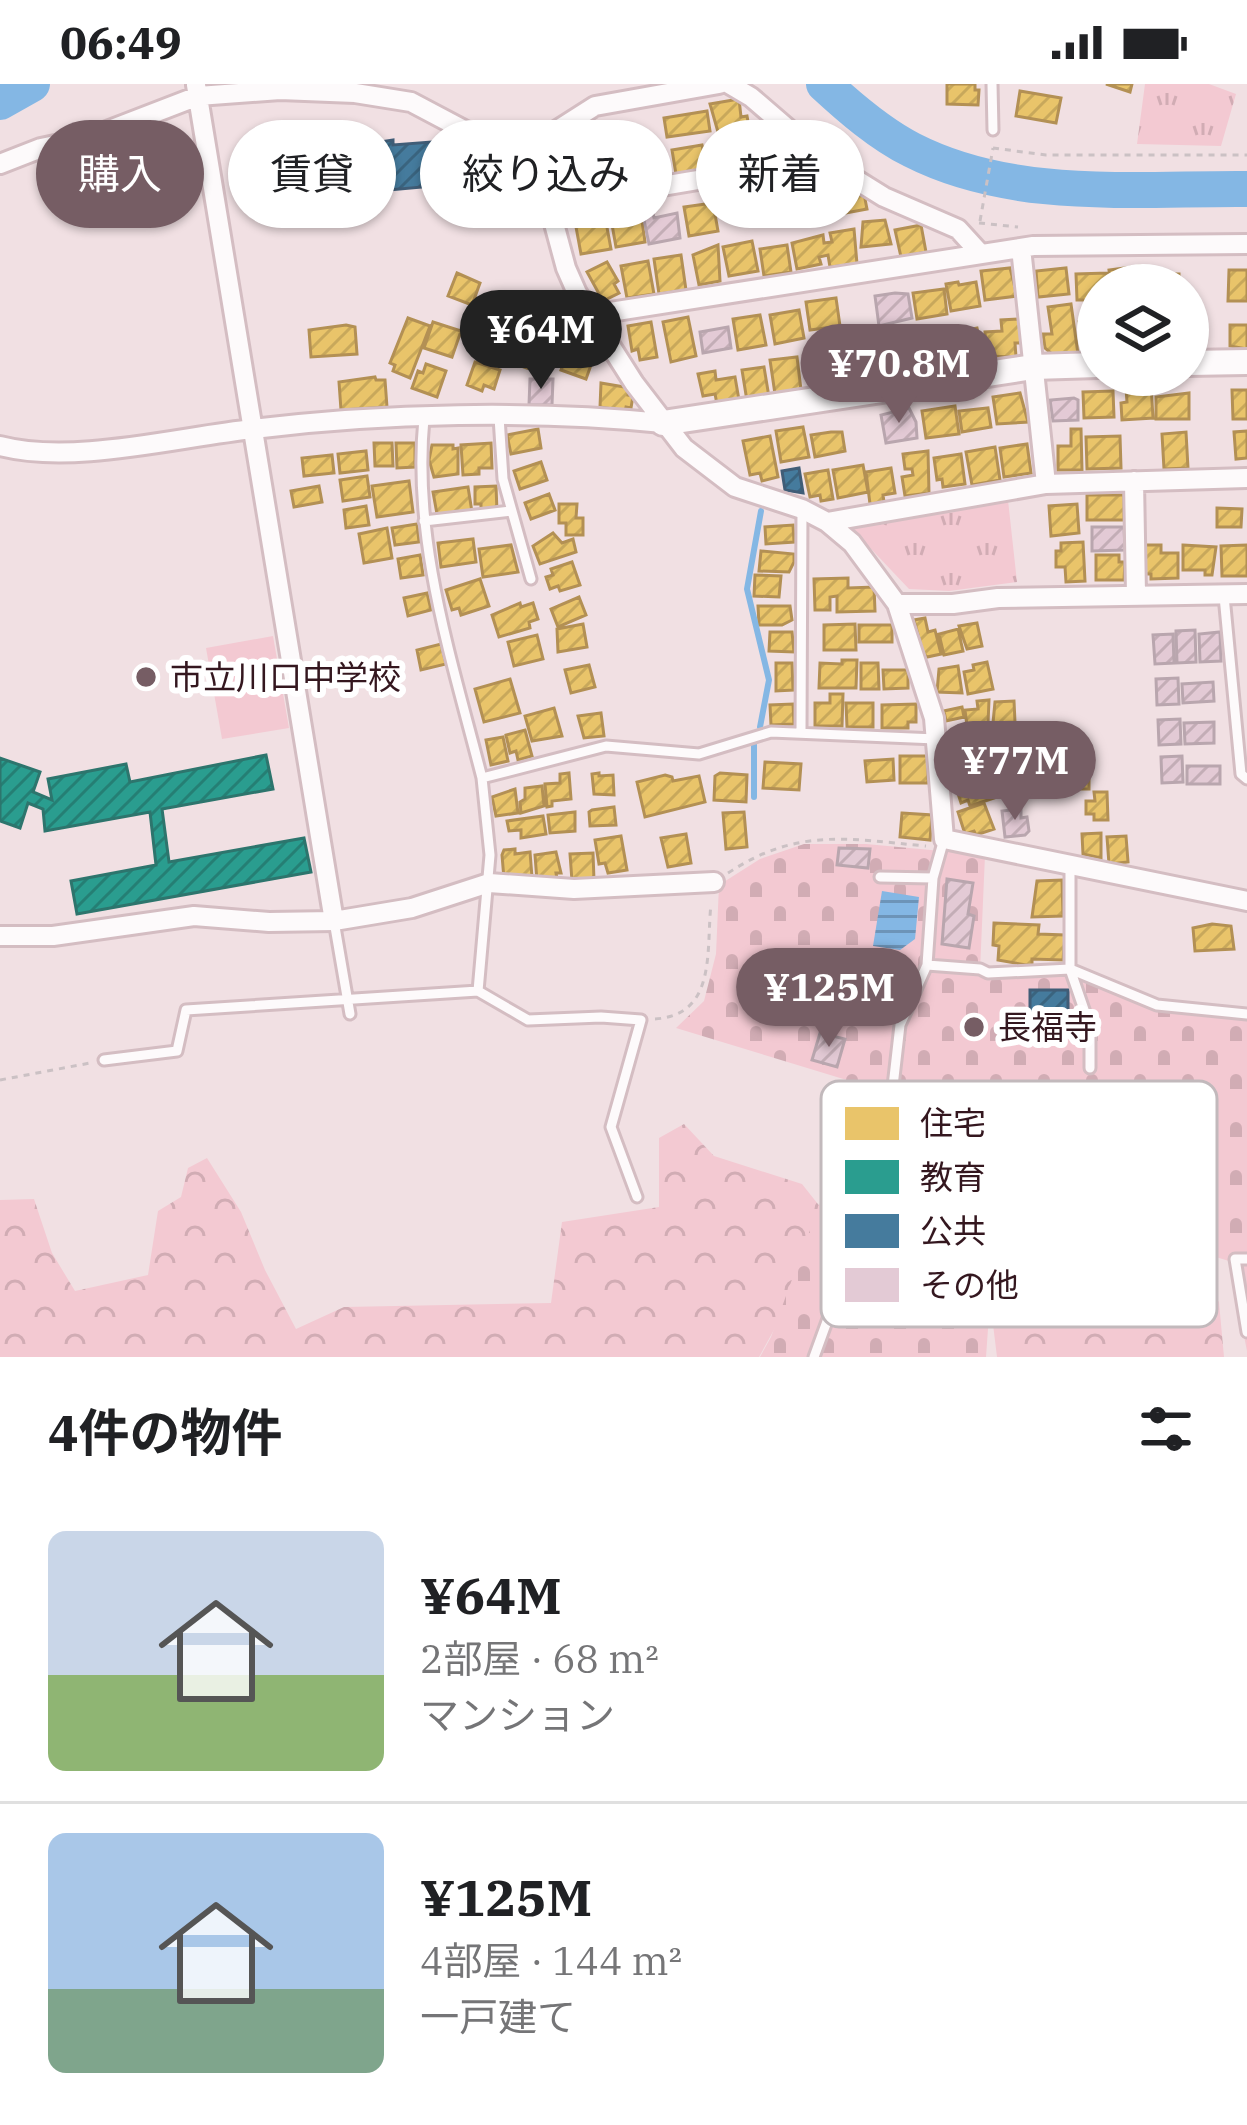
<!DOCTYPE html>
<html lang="ja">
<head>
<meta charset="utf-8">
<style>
	:root { --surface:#fff; --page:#f2f2f2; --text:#202124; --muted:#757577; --line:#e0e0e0; --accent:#765d64 }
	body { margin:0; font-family:"IBM Plex Serif","Noto Sans JP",serif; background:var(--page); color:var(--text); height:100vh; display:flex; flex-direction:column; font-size:45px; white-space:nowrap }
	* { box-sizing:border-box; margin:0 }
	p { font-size:39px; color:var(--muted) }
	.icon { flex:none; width:66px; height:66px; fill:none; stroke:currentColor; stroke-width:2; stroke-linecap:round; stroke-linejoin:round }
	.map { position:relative; height:1273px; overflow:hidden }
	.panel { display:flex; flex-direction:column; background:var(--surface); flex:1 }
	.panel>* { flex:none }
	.guide { position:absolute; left:36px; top:36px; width:1176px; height:108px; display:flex; gap:24px }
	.fabs { position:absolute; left:1077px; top:180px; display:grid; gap:24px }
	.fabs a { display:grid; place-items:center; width:132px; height:132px; border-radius:50%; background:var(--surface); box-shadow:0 3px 9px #0004; font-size:60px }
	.price { position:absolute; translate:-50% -102px; padding:0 27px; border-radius:42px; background:var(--accent); color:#fff; font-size:39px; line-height:78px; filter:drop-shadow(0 3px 6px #0008) }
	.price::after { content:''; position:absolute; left:50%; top:72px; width:36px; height:27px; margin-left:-18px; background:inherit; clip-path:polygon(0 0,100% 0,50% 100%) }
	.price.current { background:#222; color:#fff }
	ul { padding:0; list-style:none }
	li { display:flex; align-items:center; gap:36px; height:300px; padding:0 48px }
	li+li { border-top:3px solid var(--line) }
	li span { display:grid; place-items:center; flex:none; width:336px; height:240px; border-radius:18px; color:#555 }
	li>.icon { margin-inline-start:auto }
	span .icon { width:144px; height:144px; fill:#fffc; stroke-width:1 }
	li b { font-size:51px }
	h2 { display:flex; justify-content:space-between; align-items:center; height:144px; padding:0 48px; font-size:51px }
	.pill { padding:0 42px; border-radius:54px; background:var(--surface); box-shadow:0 3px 9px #0004; font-size:42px; line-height:108px }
	.pill.current { background:var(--accent); color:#fff }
	.status { display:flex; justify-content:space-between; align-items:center; height:84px; padding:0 60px; background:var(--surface); direction:ltr }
	.status svg { height:33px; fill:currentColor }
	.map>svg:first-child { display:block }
</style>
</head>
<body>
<div class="status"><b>06:49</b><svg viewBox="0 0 49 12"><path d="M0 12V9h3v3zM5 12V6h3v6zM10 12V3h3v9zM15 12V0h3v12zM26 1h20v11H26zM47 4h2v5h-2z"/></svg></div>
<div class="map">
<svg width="1247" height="1273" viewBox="0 0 1247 1273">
	<defs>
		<pattern id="forest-crowns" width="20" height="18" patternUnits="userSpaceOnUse" patternTransform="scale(3)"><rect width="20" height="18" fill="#f3c9d2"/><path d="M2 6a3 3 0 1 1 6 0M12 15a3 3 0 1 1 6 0" fill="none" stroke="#d1acb4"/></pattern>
		<pattern id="cemetery-stones" width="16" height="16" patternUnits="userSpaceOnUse" patternTransform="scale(3)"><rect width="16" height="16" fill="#f3c9d2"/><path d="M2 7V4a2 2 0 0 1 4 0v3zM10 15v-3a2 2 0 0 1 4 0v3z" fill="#d1acb4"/></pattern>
		<pattern id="park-tufts" width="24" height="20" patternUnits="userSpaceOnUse" patternTransform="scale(3)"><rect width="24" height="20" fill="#f3c9d2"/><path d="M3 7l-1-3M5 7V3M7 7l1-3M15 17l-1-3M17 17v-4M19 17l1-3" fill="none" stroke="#d1acb4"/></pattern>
		<pattern id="water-rules" width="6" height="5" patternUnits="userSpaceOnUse" patternTransform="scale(3)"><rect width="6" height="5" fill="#84b7e4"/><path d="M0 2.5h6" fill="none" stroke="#6d94b8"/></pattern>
		<pattern id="homes-hatch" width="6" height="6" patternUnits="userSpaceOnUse" patternTransform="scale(3)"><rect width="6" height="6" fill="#e9c46a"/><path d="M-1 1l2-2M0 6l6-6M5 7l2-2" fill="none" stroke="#c8a85b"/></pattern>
		<pattern id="schools-hatch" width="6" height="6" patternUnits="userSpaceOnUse" patternTransform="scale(3)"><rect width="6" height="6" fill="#2a9d8f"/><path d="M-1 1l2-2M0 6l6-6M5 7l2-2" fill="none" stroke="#257f74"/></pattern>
		<pattern id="public-hatch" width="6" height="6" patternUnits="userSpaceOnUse" patternTransform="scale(3)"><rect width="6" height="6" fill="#457b9d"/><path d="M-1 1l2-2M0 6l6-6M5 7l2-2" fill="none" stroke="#3a647f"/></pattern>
		<pattern id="building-hatch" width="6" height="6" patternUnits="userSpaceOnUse" patternTransform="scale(3)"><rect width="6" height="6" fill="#e3cad5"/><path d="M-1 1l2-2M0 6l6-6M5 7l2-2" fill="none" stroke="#c3adb6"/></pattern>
	</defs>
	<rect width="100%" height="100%" fill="#f1e0e3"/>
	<path fill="url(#forest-crowns)" d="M684,1040l30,32 88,28 31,39 -74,134h-759v-157l34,-1 18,54 23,38 73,-16 10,-64 23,-14 7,-29 19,-10 34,54 24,58 31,59 48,-22 207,-4 11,-81 97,-15v-69z
		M1106,1154l75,18 38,46 5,55h-227l-7,-57 36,-47z"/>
	<path fill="url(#cemetery-stones)" d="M804,760h62l119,11 -5,116 93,2 81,37 93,11v330l-18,-90 -109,-33 -93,24 -37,49 -4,56h-226l11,-20 92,-252 -187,-57 28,-27 12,-47 3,-69 41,-26z"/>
	<path fill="url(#park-tufts)" d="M1145,0h64l27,10 -15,52 -84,-2z
		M1007,407l10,91 -68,9 -40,-2 -52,-55 -20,-14z"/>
	<path fill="#f3c9d2" d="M273,552l16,92 -67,11 -16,-91z"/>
	<path fill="url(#water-rules)" d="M882,807l37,6 -4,42 -15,11 -27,-4z"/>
	<path fill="url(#homes-hatch)" stroke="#b39054" stroke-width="3" d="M947,0h28v6h4l-1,15 -31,-1z
		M1106,0h26l-2,8z
		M1020,7l41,7 -5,25 -40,-7z
		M739,15l2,18 6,-1 2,11 -31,5 -8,-28z
		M707,27l3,20 -43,6 -3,-19z
		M780,52l3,22 -32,4 -3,-21z
		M744,55l4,23 -34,5 -4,-22z
		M702,61l5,24 -31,5 -4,-24z
		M661,66l4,26 -23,3 -1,-5 -9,1 -3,-20z
		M599,73l6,27 -23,5 -6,-27z
		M824,102l5,30 -32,6 -5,-31z
		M786,103l5,33 -34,5 -3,-23 4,-1 -2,-9z
		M848,109l1,4 15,-3 3,15 -32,6 -3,-19z
		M713,119l5,28 -29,5 -5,-29z
		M641,130l4,28 -29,5 -5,-28z
		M885,136l6,24 -30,3 2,-25z
		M606,138l5,27 -30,5 -5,-27z
		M921,141l5,27 -25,5 -6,-27z
		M854,145l3,35 -27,3 -2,-12 -9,2 2,7 -24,5 -5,-26 31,-8 1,8 8,-1 -2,-9z
		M752,157l6,30 -29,5 -6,-29z
		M718,161l2,36 -21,4 -6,-30z
		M787,161l4,27 -27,4 -4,-27z
		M681,171l5,35 -27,4 -5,-35z
		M648,177l6,33 -27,4 -6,-32z
		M607,178l11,19 -4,3 5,9 -16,8 -16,-29z
		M1140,182l2,19h-31l-2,-15z
		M1010,184l7,28 -32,4 -4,-29z
		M1066,184l3,26 -31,3 -2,-26z
		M1229,186h18v31h-19z
		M457,189l23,10 -8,22 -24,-9z
		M1107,189v12h-9v15h-21l-1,-26z
		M1150,190h29v11h-29z
		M958,198l1,3 17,-3 4,24 -29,5 -5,-27z
		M944,205l3,25 -30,5 -4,-26z
		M836,214l4,28 -30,4 -4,-28z
		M1071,220l7,50 -25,1 -8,-7 -2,-14h9l-4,-27z
		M799,226l5,28 -29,6 -5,-29z
		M760,231l6,30 -28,5 -5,-31z
		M688,233l8,39 -25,6 -8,-40z
		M408,234l22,8 -20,52 -17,-7 2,-6 -5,-2z
		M1019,235l2,24h-6l1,14 -30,-1 -1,-24 17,-1 -1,-11z
		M1098,237v28l-9,1 -1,-5h-6l-3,-23z
		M433,238l28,9 -9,26 -28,-9z
		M651,238l6,35 -17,3 -2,-11 -6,2 -4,-25z
		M346,241l9,2 2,27 -46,3 -2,-27z
		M491,241l18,7 -10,28 -18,-7z
		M1230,241h17v24l-17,-3z
		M977,244l7,33 -28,2 -6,-29z
		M866,249l6,25 -6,1 1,8 -22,4 -4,-34z
		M516,252l20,7 -9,25 -21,-7z
		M941,257l4,26 -26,5 -5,-26z
		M905,262l4,28 -25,3 -4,-28z
		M834,263l6,36 -28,4 -5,-36z
		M566,272l25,9 -5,14 -25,-9z
		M797,273l4,33 -26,4 -5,-34z
		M475,278l25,8 -6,19 -10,-4 -2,6 -15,-6z
		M426,280l20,7 -9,26 -25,-9 6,-17 5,2z
		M764,283l5,30 -22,4 -5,-31z
		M715,287l1,9 19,-3 4,23 -22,4 -2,-10 -12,2 -5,-22z
		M375,293l1,3h9l2,27 -46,3 -2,-28z
		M601,299l29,5 -2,7 5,1 -2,12 -5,-1 -1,4 -25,-4z
		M1151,300l2,34 -31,2 -1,-17 6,-1 -1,-13z
		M1232,306h15v29h-14z
		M1113,307l1,26 -30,1 -1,-26z
		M1020,309l8,29 -31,2 -4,-27z
		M1189,309v26h-33v-22z
		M955,322l4,28 -33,4 -4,-27z
		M988,324l3,19 -29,5 -3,-21z
		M803,343l6,30 -28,5 -5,-31z
		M538,345l3,19 -30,6 -4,-19z
		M1071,345h10l1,41h-24v-24h13z
		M1247,347v27l-11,1 -2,-27z
		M831,348h11l3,19 -30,6 -4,-22z
		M1186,348l2,36 -24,1 -2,-35z
		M770,352l8,41 -16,4 -2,-8 -10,2 -7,-34z
		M1120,352l1,32 -34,1 -1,-32z
		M374,359h18l1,23h-18z
		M396,359h19v24l-18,1z
		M491,359l1,25h-13v6l-16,1 -2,-30z
		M1027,360l4,29 -27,4 -4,-29z
		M432,361h21v4l5,-1v26l-24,3 -5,-17z
		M995,363l5,33 -28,5 -6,-33z
		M366,367l2,19 -28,3 -2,-19z
		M928,367l1,42 -24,3 -3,-19 11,-2 -1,-6h-7l-2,-15z
		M961,370l4,30 -22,3 -1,-8 -5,1 -3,-22z
		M332,371l2,18 -30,3 -2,-18z
		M541,378l6,18 -27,9 -6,-18z
		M863,381l5,27 -30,6 -5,-28z
		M891,384l4,25 -12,2 1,7 -14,2 -4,-32z
		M828,386l5,29 -12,2 -1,-6 -10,2 -5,-23z
		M367,392l3,21 -27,4 -3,-21z
		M409,397l4,31 -36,5 -5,-31z
		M319,402l3,16 -28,5 -3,-16z
		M496,402l1,25 -16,1v-8h-6v-17z
		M468,403l4,25 -35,2 -4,-22z
		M549,410l6,16 -24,9 -6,-16z
		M1087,411h37v25h-37z
		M559,420h18l-1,14h7v17h-17v-12h-7z
		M1077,420l2,29 -28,3 -2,-30z
		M366,422l3,19 -23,3 -2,-18z
		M1217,424l25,1 -1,18h-24z
		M417,440l2,18 -24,3 -3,-17z
		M793,441l1,17 -28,2 -1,-17z
		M387,444l5,30 -28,5 -5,-29z
		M553,449l9,10 11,-4 3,13 -36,12 -7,-18z
		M473,455l3,23 -35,5 -3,-24z
		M1083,458l2,39 -19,1 -1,-15h-9v-16h5v-8z
		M511,461l7,27 -35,5 -4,-28z
		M1145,461h16v8h17v25l-27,1v-5h-6z
		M1183,461l33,2 -4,28h-7v-5h-22z
		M1247,461v31h-25l-1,-30z
		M761,467l33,3v8l-5,10 -30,-1z
		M420,471l3,20 -22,3 -3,-19z
		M1096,471h23v7h6l-1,18h-28z
		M572,478l8,23 -20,6 -2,-5 -8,3 -4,-12 7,-2 -2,-6z
		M755,491l26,1 -2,21 -25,-1z
		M848,494v10l26,-1 1,24 -38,1v-16l-7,1v13h-15l-1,-31z
		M480,495l9,27 -28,9 -2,-7 -7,2 -6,-20z
		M427,509l4,17 -23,6 -4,-18z
		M579,513l7,18 -28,12 -7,-18z
		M520,519l1,4 12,-4 5,16 -9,3 1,6 -31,9 -7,-22z
		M758,522h32l2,14 -10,5h-23z
		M925,534l3,14 7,-2 6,24 -14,3 -4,-4 -9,-33z
		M977,539l5,23 -15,3 -8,-23z
		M583,540l4,23 -29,5 -1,-23z
		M855,540l1,26h-32v-25z
		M859,541h33v17h-33z
		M958,545l5,22 -19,4 -5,-21z
		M770,548h22l2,20 -25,-1z
		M537,551l6,24 -29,7 -6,-24z
		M441,560l5,20 -25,6 -4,-20z
		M842,576h15l-1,28h-37l1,-25 22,1z
		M987,578l6,27 -25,5 -4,-22 10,-2 -1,-5z
		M776,579h16l1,27 -17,1z
		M861,579h17l1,26h-18z
		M589,581l6,22 -24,6 -6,-23z
		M958,582l4,27 -25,-1 2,-23z
		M883,586h25v18l-24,1z
		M510,595l10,34 -36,9 -9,-33z
		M830,610h13l-1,32h-27v-23h15z
		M989,616l-1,24 -21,2 -2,-16 13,-1 -1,-8z
		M1014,617l1,21 -22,1 2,-21z
		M846,619h27v24h-26z
		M793,620l1,20 -23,1 -1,-20z
		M916,620v18h-8v6h-26v-23z
		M962,623l2,10 -18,4 -2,-10z
		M554,624l8,28 -30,5 -7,-25z
		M601,629l3,23 -20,2 -6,-22z
		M525,646l7,26 -14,4 -2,-9 -6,2 -4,-18z
		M503,653l5,24 -17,4 -5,-25z
		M900,672h28v27h-28z
		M893,675l1,21 -27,2 -2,-21z
		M765,678l36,2 -2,26 -36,-2z
		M1071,678h18v27h-12v-6h-6z
		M988,685l9,28 -27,9 -2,-6 -7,3 -7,-22z
		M569,689l2,26 -19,2v5l-5,1 -2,-23 15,-1v-9z
		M599,689v3l14,-1 1,20 -20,-1 -2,-20z
		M720,689l27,2 -1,27 -32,-2 1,-24z
		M665,691l7,2 1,4 26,-5 6,26 -60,15 -8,-35z
		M542,702l2,20 -23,7 -1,-11 5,-3v-11z
		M515,705l3,24 -22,3 -4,-19z
		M1094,708h13l1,28h-14v-6h-8v-13h9z
		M984,719l10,26 -18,6 -2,-4 -9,3 -7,-22z
		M614,723l2,18 -26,1 -1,-14 3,-2z
		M575,728v19l-25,2 -2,-18z
		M744,728l3,35 -21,2 -3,-36z
		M902,729l30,2 -2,25 -30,-3z
		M543,732l3,18 -25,4v-8l-12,1 -2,-10z
		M1101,749v25l-18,-4 -1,-20z
		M686,750l5,29 -23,4 -7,-29z
		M621,752l6,34 -19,3 -3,-10 -6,1 -4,-24z
		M1126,752l2,26 -19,2 -2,-27z
		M515,765v5l15,-2 2,25 -28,2 -2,-24 2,-5z
		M556,768l5,21h-5l1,6 -20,2 -2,-26z
		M593,769l1,27 -22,1 -2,-27z
		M1062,796l1,36 -31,1 5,-36z
		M994,839l45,2 -1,9 27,1 -2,25 -31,-1v7l-34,-6 1,-14 -6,-1z
		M1212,840l19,2 3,23 -39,2 -2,-23z"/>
	<path fill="url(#schools-hatch)" stroke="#2d756d" stroke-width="3" d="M266,671l7,34 -111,20 7,53 135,-24 7,34 -234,42 -6,-33 85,-16 -6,-53 -105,19 -2,-22 -15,-6 -8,25 -20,-7v-63l40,14 -7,20 19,8 -4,-21 78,-15 4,18z"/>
	<path fill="url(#public-hatch)" stroke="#405d77" stroke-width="3" d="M393,56v5l38,-3 2,17h7l1,13 -8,1 1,13 -113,10 -4,-44z
		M799,384l4,25 -18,-3 -3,-19z
		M1030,906h38v40h-38z"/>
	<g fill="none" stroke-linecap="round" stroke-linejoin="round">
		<path stroke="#84b7e4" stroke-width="6" d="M760,643l9,-47 -22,-91 14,-78
			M754,713v-52"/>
		<path stroke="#84b7e4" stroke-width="36" d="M824,0c26,24 56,50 88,66 102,52 224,38 335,39
			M0,18l32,-18"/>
	</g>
	<path fill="url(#building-hatch)" stroke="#b9a6ae" stroke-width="3" d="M653,129l1,5 23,-5 3,25 -31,6 -6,-29z
		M895,209l13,1 4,24 -33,8 -4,-30z
		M728,243l3,21 -28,5 -3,-21z
		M530,295h23l-1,26h-23z
		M1074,314l4,2v20l-25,1 -3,-21z
		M909,324l7,14 1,16 -31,5 -5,-28z
		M1092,443h32l1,23 -33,1z
		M1195,546l1,32 -19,1 -1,-32z
		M1220,548l1,29 -21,1 -1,-28z
		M1173,550l1,29 -19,1 -2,-29z
		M1178,594l1,26 -22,1 -1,-26z
		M1213,598l1,19 -31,2 -1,-19z
		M1180,635l1,25 -22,1 -1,-25z
		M1214,638v21l-29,1 -1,-21z
		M1182,672l1,26 -21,1 -1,-26z
		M1187,682h33v18h-33z
		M1021,725v9l6,-1 2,14 -4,4 -20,2 -3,-26z
		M839,764l31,1 -2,19 -31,-3z
		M947,795l26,4 -5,31 6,2 -5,32 -27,-4z
		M820,949l25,6 -8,28 -25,-7z"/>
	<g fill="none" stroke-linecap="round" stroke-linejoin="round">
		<defs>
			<path id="service" d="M992,0l1,46
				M499,333l4,62 28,100
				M424,334c-12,123 28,242 58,360
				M424,437l87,-10
				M1224,512l17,178 6,5
				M801,647l1,-222
				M1070,784v101l20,58v41
				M880,793l53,1
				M334,837l16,93
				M927,881l53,4 8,4 82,-4 87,36 90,9
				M104,976l73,-9 9,-41 292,-19
				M637,1113l-26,-70 30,-107 -40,-3 -73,3 -50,-29 12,-136 -8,-77 124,-32 93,8 72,-22 165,7
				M1247,1175h-12l12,73
				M814,1273l70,-192 16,-140 27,-60 6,-87 11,-39"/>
			<path id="minor" d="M729,0l22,13 72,62
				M196,1l138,836
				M515,73l80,-51 124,-22
				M0,80l41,-16 48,-10 109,-42 82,-6 75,3 56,9 104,55 14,12 20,36 17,63 11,25 57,90 50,65 51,39 67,22 25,13 25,21 45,61 37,114 10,121 303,62
				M549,121l274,-46 61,38 74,32 21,23
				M1021,164l25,236
				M591,231l442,-69 214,-2
				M0,362c73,19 178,-9 253,-17 129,-16 282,-19 410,-6
				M1134,397l2,113
				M827,438l219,-38 201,-6
				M897,520h56l45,-6 249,-4
				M0,852h53l141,-20 75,6 65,-1 78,-13 77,-25 85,6 140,-7"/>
			<path id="tertiary" d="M1188,279l59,-1
				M663,339l370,-56 65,-2"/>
		</defs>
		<use href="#service" stroke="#d4bdc2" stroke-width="15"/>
		<use href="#minor" stroke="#d4bdc2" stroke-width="24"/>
		<use href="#tertiary" stroke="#d4bdc2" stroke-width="30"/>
		<path stroke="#cbc1c4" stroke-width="3" stroke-dasharray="6 6" stroke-linecap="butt" d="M993,64l53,7h201
			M980,137l13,-73
			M979,139l39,4
			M728,789c70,-46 120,-34 198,-27
			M655,935c62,-4 51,-68 56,-115
			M0,996l90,-17"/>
		<use href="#service" stroke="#fdfafb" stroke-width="9"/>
		<use href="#minor" stroke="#fdfafb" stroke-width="18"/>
		<use href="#tertiary" stroke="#fdfafb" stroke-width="24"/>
	</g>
	<g fill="#765d64" stroke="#fff" stroke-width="4.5">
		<circle cx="146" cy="593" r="12"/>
		<circle cx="974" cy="943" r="12"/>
	</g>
	<g text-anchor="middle" stroke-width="12" stroke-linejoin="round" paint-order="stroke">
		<g font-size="33" fill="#34171f" stroke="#fff" text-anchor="start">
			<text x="170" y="605">市立川口中学校</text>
			<text x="998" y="955">長福寺</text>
		</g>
	</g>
	<rect x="821" y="997" width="396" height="246" rx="18" fill="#fff" stroke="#c2b9bc" stroke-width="3"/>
	<rect x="845" y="1023" width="54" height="33" fill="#e9c46a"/>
	<rect x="845" y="1076" width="54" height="34" fill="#2a9d8f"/>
	<rect x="845" y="1130" width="54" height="34" fill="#457b9d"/>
	<rect x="845" y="1184" width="54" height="34" fill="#e3cad5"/>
	<g font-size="33" fill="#34171f">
		<text x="920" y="1051">住宅</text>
		<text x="920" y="1105">教育</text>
		<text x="920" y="1159">公共</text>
		<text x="920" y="1213">その他</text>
	</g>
</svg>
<div class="fabs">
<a><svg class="icon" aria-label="layers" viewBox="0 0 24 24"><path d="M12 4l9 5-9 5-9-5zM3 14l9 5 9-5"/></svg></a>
</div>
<b class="price current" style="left:541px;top:308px">¥64M</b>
<b class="price" style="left:899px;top:342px">¥70.8M</b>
<b class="price" style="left:1015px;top:739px">¥77M</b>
<b class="price" style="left:829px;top:966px">¥125M</b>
<div class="guide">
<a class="pill current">購入</a>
<a class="pill">賃貸</a>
<a class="pill">絞り込み</a>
<a class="pill">新着</a>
</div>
</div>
<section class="panel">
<h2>4件の物件<svg class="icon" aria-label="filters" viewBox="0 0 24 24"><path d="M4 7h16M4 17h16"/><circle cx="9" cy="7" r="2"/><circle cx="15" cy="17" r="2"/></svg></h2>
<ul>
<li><span style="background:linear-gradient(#c9d6e8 60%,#8fb573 0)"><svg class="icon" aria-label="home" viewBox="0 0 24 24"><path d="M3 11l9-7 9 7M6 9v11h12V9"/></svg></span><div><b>¥64M</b><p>2部屋 · 68 m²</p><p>マンション</p></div></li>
<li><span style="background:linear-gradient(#a9c7e8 65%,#7fa58c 0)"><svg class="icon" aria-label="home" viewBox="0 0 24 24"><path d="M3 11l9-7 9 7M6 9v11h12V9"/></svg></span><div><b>¥125M</b><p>4部屋 · 144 m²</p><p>一戸建て</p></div></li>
</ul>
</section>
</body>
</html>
